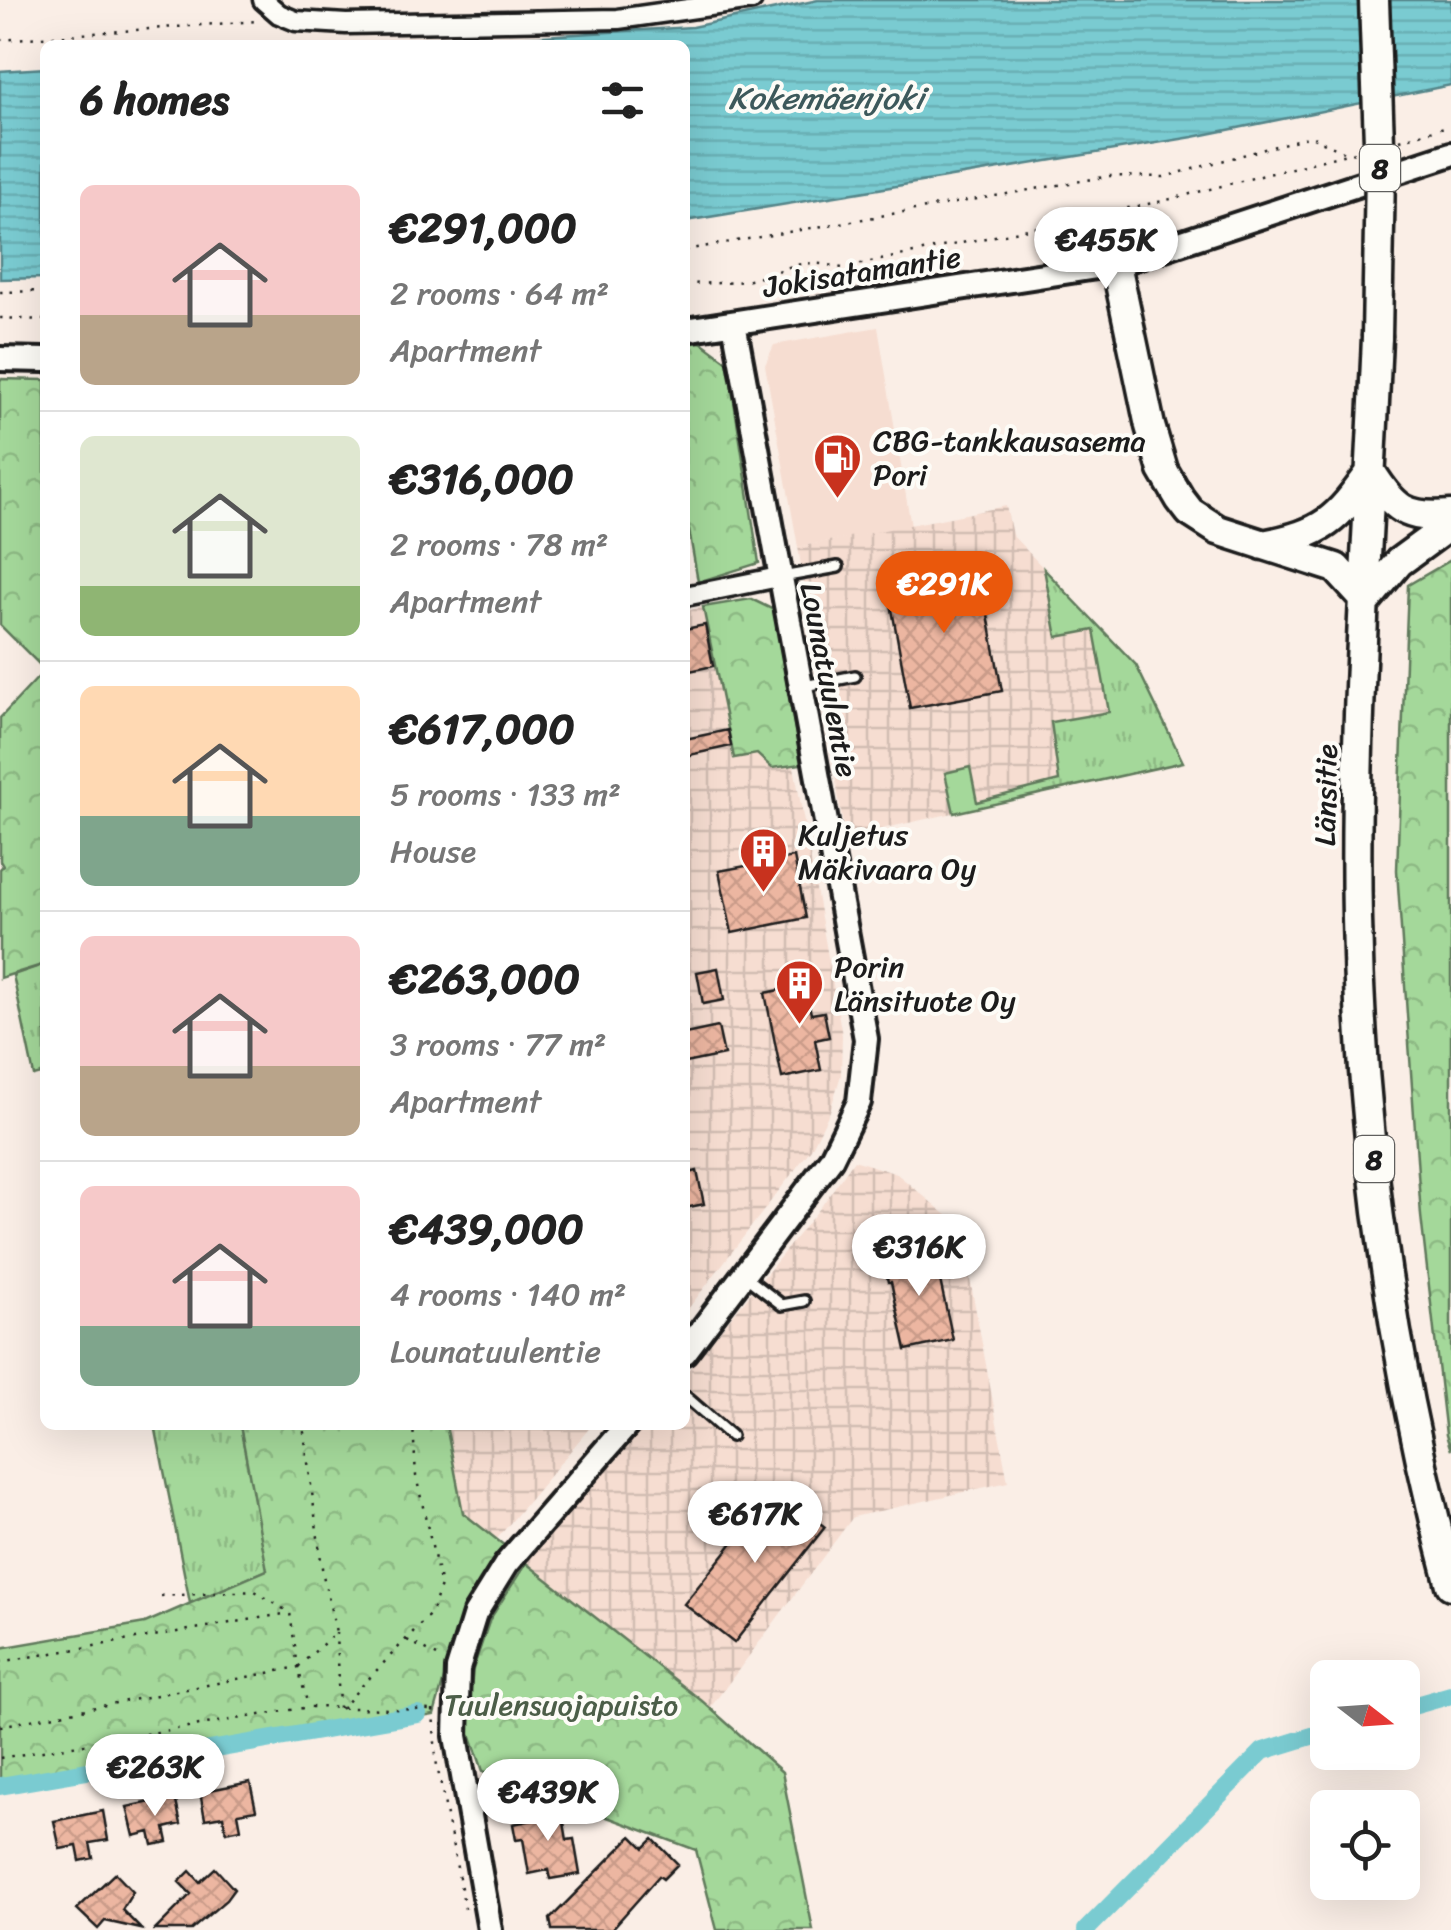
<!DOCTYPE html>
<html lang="en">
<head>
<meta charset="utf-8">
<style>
	:root { --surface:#fff; --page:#f6f6f6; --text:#222; --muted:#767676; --line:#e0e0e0; --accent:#ea580c }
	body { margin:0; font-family:Sriracha,sans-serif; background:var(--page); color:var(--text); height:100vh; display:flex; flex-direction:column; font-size:38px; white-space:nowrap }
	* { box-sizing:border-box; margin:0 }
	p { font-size:32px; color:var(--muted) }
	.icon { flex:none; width:55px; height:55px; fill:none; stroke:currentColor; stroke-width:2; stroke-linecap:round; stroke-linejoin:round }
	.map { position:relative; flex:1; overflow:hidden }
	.side { position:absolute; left:40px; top:40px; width:650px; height:1390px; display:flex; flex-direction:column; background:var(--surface); border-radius:15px; box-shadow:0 10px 40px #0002 }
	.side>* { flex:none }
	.needle { width:65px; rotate:107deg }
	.fabs { position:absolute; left:1310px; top:1660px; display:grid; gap:20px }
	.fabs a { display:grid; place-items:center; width:110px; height:110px; border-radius:15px; background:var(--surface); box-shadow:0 10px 40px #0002; font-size:50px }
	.price { position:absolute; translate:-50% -85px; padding:0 22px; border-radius:35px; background:#fff; color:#222; font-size:32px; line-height:65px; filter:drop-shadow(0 2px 5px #0008) }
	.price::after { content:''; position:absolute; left:50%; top:60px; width:30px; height:22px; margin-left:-15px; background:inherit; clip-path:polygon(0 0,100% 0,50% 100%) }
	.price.current { background:var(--accent); color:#fff }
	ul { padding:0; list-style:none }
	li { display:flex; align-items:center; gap:30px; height:250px; padding:0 40px }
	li+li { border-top:2px solid var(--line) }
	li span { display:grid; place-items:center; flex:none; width:280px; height:200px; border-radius:15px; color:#555 }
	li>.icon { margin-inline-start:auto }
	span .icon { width:120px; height:120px; fill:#fffc; stroke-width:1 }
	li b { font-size:42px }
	h2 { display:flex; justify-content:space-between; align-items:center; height:120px; padding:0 40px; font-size:42px }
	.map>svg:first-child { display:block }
</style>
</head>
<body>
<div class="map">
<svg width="1451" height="1930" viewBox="0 0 1451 1930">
	<defs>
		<pattern id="industrial-grid" width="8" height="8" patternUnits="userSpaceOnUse" patternTransform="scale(2.5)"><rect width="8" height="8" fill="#f6ddd1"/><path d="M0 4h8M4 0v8" fill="none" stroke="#d2bdb3"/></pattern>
		<pattern id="grass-tufts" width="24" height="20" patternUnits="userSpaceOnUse" patternTransform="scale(2.5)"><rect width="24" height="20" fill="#a4d89a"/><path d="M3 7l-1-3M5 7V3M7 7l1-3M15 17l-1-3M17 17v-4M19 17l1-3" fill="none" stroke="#8db984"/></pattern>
		<pattern id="forest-crowns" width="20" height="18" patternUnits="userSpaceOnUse" patternTransform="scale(2.5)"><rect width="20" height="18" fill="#a4d89a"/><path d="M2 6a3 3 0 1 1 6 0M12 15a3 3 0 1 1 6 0" fill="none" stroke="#8db984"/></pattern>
		<pattern id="water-rules" width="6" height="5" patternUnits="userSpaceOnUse" patternTransform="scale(2.5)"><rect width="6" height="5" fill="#7acbd1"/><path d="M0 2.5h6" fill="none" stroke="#69aeb3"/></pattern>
		<pattern id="building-cross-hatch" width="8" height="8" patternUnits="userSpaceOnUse" patternTransform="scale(2.5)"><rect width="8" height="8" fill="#ecb6a1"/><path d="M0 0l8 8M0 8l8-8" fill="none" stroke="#ca9c8a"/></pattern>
	</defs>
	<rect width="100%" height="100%" fill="#faeee6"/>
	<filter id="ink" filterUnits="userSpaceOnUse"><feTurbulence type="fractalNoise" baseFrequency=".01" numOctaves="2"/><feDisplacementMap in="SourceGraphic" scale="20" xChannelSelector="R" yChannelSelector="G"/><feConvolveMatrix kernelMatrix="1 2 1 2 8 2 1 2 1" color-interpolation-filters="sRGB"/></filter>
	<g filter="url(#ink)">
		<path fill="#f6ddd1" d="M878,327l33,199 -113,21 -33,-182 9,-20z"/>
		<path fill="url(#industrial-grid)" d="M1006,506l6,29 124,130 47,97 -338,75 -47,-290z
			M703,607l29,141 57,-10 53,297 -1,40 -11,36 -19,38 -126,164v-702z
			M854,1160l43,14 52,43 17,41 42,224 -155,35 -143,191 -184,-145 118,-138h41v-51l135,-166z
			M446,1425h146l-96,115 -33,-27z"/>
		<path fill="url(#grass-tufts)" stroke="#607a5b" stroke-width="2.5" d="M1044,569l92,96 47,97 -229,51 -9,-40 25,-6 7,35 82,-21 -8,-59 58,-10 -15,-82 -37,7z
			M45,964v109l-11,3 -21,-101z
			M155,1425h85l28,145 -78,33z"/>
		<path fill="url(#forest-crowns)" stroke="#607a5b" stroke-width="2.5" d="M701,342l27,20 31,201 -61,19 -13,-75v-163z
			M0,379l45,1v584l-45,14v-109l3,-3 -3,-5v-143l45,-48 -45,-45z
			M1451,560v890l-5,-15 -25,-219 -24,-346 11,-285z
			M751,599l23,11 27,154 -29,4 -15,-14 -23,4 -31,-151z
			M240,1425h206l17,88 42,33 -41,61 -30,108 -434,75v-142l145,-25 122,-53z
			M526,1563l176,138 80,71 31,158h-96l-21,-80 -213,-79 -16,-46 6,-56 17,-50z"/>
		<path fill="url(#water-rules)" stroke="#548589" stroke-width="2.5" d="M818,0h633v85l-258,52 -508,84v-176h-294l301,-18z
			M45,68v210l-45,1v-208z"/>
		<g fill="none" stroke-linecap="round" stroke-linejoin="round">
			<path stroke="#7acbd1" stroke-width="18" d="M1402,1709l49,-14
				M0,1786l418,-72
				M1086,1930l177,-179 65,-20"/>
		</g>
		<path fill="url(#building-cross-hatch)" stroke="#1c1c1c" stroke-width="2.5" d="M979,565l23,126 -92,17 -23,-126z
			M705,625l8,41 -28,6v-43z
			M728,730l3,16 -46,10v-17z
			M794,857l12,61 -74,15 -13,-62z
			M718,968l6,32 -21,4 -6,-32z
			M805,985l6,29 13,-2 5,25 -14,3 6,30 -39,8 -17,-85z
			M718,1027l6,28 -39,8v-29z
			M697,1171l7,33 -19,4v-34z
			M933,1248l20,92 -47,10 -15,-68h-3l-3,-13 4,-1 -2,-10z
			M776,1489l49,38 -91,116 -50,-39z
			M250,1782l6,28 -18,3 3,16 -15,3 -3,-16 -18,3 -5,-27z
			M175,1797l6,27 -16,4 3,14 -15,3 -3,-13 -16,4 -7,-29z
			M561,1805l6,35 7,-1 6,35 -30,5 -2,-9 -19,4 -6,-35 -7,1 -3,-16 20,-4 -2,-9z
			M103,1811l5,29 -18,3 3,15 -13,3 -3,-15 -17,3 -6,-28z
			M632,1836l12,12 9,-9 25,25 -15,15 -4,-3 -48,54h-59l-2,-11z
			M215,1868l19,21 -8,11 -35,30h-36l36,-36 -12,-12 11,-11 10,11z
			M115,1873l18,19 -11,18 19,19 -36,-8 -7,8 -21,-20z"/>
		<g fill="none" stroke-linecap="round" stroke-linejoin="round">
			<defs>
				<path id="service" d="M782,577l56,-10
					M804,686l51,-10
					M746,1277l36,28 22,-4
					M685,1396l46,40"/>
				<path id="minor" d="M263,0l16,14 17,7 50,3 272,-5 134,-19
					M685,596l94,-19"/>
				<path id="tertiary" d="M685,330l431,-66 335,-110
					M0,359l45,1
					M685,1352l146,-193 28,-57 7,-63 -132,-716
					M490,1930l-34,-194 2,-67 17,-55 31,-50 121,-139"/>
				<path id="trunk" d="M1116,264l34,162 13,44 17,29 10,13 28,18 118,38 30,33
					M1377,337c-8,193 -24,389 -20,582 4,224 37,450 94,666
					M1371,472c23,37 35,47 80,43
					M1263,545c61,-12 73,-24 108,-73
					M1366,601l33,-39 52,-38"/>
			</defs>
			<use href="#service" stroke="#1c1c1c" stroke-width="16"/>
			<use href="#minor" stroke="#1c1c1c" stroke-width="25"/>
			<use href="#tertiary" stroke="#1c1c1c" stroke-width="30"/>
			<use href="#trunk" stroke="#1c1c1c" stroke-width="35"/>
			<path stroke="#1c1c1c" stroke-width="2.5" stroke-dasharray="2.5 8" stroke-linecap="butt" d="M0,40l257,-19
				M1400,140l51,-15
				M685,250l425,-74 54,1 147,-41 32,16
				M685,284c21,-1 44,0 64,-4 43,-10 43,-24 93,-12l325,-68 191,-49
				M0,292l45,-1
				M0,318l45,2
				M885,595l-3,-16 23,-4 -4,-20
				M161,1596l94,-5 35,22 8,54 10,39
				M336,1632l3,77
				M407,1640l32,17
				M0,1662l290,-49
				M340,1709l91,-96 10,-27 -25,-110 -3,-51
				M433,1710l3,50 30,154
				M0,1726l298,-59 38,-35 -13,-57 -20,-150
				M0,1758l309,-51 124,3"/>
			<use href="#service" stroke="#fdfcf7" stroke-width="9"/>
			<use href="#minor" stroke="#fdfcf7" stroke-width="18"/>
			<use href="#tertiary" stroke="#fdfcf7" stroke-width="22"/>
			<use href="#trunk" stroke="#fdfcf7" stroke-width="28"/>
			<defs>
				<path id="trunk-bridge" d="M1374,0l6,171 -3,166"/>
			</defs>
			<use href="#trunk-bridge" stroke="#1c1c1c" stroke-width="35" stroke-linecap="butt"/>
			<use href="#trunk-bridge" stroke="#fdfcf7" stroke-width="28"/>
		</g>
	</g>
	<defs>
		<symbol id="fuel-pin" viewBox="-11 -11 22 30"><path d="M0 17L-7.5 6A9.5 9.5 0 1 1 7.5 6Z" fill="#c8321e" stroke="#fdfcf7"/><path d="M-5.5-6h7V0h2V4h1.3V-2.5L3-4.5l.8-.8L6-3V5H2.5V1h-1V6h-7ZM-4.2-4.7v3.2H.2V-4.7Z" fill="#fff"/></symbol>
		<symbol id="building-pin" viewBox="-11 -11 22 30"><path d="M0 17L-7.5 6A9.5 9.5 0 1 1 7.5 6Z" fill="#c8321e" stroke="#fdfcf7"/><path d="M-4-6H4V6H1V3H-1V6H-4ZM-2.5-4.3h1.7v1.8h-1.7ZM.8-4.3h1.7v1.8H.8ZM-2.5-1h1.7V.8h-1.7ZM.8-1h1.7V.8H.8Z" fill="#fff"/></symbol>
	</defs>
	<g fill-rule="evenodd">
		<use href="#fuel-pin" x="810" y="430" width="55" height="75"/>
		<use href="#building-pin" x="736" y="824" width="55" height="75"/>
		<use href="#building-pin" x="772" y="956" width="55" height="75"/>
	</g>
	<g text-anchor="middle" stroke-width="8" stroke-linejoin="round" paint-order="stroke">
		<g fill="#fdfcf7" stroke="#605f5e" stroke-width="2.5">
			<rect x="1360" y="145" width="40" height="46" rx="8"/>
			<rect x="1354" y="1136" width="40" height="46" rx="8"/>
		</g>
		<g font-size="28" font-weight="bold" fill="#1c1c1c">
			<text x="1380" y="178">8</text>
			<text x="1374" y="1169">8</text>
		</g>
		<g font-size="30" fill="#1c1c1c" stroke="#fdfcf7">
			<text transform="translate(862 272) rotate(-9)" y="10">Jokisatamantie</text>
			<text transform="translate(829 680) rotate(79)" y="10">Lounatuulentie</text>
			<text transform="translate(1326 795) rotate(-89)" y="10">Länsitie</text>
		</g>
		<g font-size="30" fill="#1c1c1c" stroke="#fdfcf7" text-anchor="start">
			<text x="873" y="451">CBG-tankkausasema<tspan x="873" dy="34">Pori</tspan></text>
			<text x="798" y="845">Kuljetus<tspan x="798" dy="34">Mäkivaara Oy</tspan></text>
			<text x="834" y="977">Porin<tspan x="834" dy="34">Länsituote Oy</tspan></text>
		</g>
		<g font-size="30" fill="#4c5e48" stroke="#fdfcf7">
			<text x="561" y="1715">Tuulensuojapuisto</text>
		</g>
		<g font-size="32" font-style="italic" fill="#3d595b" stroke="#fdfcf7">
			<text x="826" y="109">Kokemäenjoki</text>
		</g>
	</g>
</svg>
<div class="fabs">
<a><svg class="needle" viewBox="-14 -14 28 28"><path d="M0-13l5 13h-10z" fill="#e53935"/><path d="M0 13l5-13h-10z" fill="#767676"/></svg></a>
<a><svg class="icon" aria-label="locate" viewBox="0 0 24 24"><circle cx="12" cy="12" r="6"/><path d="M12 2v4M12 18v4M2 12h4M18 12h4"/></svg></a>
</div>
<b class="price" style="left:1106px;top:292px">€455K</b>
<b class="price current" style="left:944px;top:636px">€291K</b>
<b class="price" style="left:919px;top:1299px">€316K</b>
<b class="price" style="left:755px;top:1566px">€617K</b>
<b class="price" style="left:155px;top:1819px">€263K</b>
<b class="price" style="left:548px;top:1844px">€439K</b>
<section class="side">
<h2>6 homes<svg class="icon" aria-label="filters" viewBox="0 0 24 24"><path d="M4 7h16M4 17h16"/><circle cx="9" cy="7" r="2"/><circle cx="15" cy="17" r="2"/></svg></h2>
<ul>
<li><span style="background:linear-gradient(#f6c9c9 65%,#b9a48a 0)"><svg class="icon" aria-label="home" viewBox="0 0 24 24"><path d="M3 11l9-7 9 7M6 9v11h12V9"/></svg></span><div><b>€291,000</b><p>2 rooms · 64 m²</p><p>Apartment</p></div></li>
<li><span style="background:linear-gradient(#dfe7d0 75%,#8fb573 0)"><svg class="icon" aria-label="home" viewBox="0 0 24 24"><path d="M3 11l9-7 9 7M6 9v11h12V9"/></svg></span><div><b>€316,000</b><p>2 rooms · 78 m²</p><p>Apartment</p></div></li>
<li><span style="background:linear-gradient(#ffd9b3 65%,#7fa58c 0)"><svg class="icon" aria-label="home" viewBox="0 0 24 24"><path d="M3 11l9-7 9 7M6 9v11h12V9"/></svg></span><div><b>€617,000</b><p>5 rooms · 133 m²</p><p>House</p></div></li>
<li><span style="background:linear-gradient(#f6c9c9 65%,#b9a48a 0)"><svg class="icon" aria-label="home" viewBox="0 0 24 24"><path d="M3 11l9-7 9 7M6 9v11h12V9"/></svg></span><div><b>€263,000</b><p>3 rooms · 77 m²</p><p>Apartment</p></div></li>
<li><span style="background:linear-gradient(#f6c9c9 70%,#7fa58c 0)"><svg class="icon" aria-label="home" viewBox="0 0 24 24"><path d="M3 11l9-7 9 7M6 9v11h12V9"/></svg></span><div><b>€439,000</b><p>4 rooms · 140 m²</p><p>Lounatuulentie</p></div></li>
</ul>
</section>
</div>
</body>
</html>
